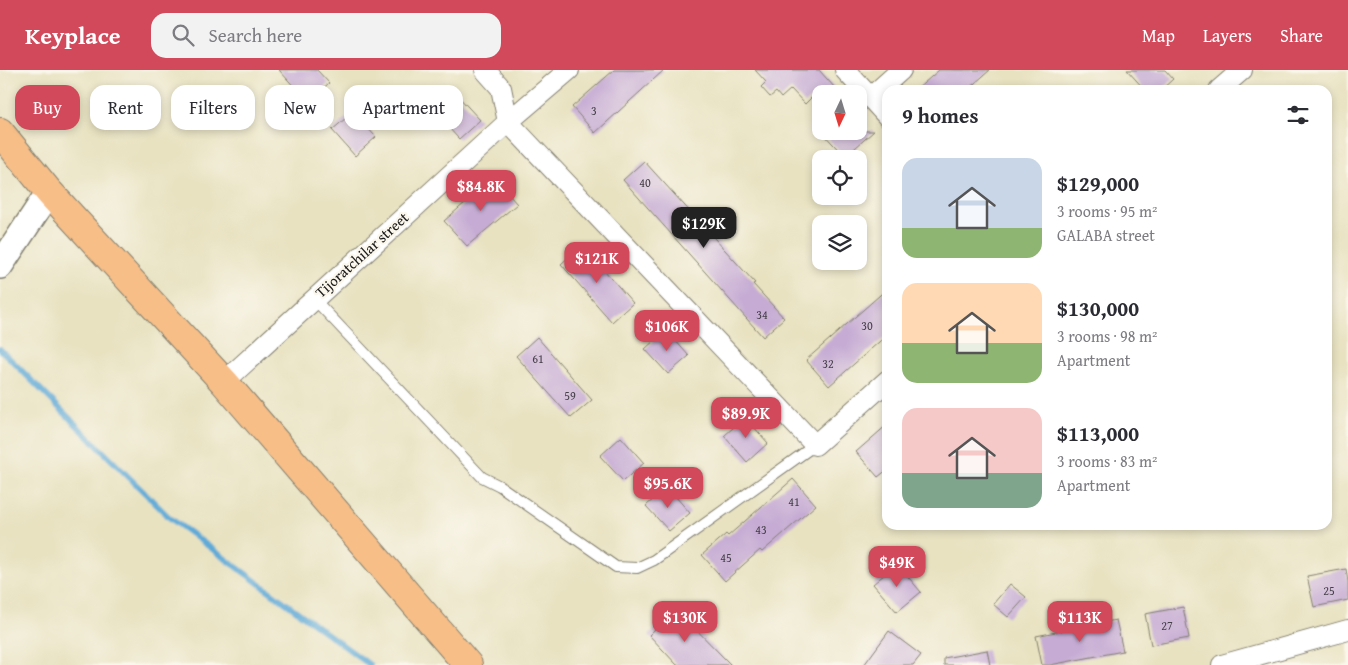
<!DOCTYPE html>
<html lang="en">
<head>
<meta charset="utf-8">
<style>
	:root { --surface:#fff; --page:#f2f2f3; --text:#2b2b33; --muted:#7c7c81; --accent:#d1495b }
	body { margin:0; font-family:"Gentium Book Plus",serif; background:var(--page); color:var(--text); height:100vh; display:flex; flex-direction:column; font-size:19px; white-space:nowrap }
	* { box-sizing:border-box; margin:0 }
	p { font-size:16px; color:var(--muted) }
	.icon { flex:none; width:28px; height:28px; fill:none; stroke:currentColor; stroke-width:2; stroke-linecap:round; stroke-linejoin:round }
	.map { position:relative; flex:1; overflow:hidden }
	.drawer { position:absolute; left:882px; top:15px; width:450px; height:445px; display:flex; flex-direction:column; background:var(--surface); border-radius:15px; box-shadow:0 2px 8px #0003 }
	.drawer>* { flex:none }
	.hud { position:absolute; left:15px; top:15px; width:475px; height:45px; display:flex; gap:10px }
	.needle { width:32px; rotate:184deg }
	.fabs { position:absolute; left:812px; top:15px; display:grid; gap:10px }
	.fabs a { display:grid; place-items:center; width:55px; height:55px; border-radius:10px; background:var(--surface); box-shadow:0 2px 8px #0003; font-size:25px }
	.price { position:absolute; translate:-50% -42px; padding:0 11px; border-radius:10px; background:var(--accent); color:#fff; font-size:16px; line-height:32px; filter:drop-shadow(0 1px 2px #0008) }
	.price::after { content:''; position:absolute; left:50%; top:30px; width:15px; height:11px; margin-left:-8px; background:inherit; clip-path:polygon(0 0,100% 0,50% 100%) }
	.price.on { background:#222; color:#fff }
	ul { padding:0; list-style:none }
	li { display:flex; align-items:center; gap:15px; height:125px; padding:0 20px }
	li span { display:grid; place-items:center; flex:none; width:140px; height:100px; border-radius:15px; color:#555 }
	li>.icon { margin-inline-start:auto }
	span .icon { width:60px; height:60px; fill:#fffc; stroke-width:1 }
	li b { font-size:21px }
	h2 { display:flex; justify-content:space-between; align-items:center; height:60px; padding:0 20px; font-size:21px }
	.tag { padding:0 18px; border-radius:15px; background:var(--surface); box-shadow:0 2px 8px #0003; font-size:18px; line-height:45px }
	.tag.on { background:var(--accent); color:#fff }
	header { display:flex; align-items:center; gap:30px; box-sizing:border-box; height:70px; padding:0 25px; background:var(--accent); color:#fff }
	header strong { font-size:24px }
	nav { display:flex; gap:28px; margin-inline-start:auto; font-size:18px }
	.search { width:350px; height:45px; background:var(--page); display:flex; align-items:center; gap:12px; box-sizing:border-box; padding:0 18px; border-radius:15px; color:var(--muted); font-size:19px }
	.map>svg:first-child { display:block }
</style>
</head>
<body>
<header>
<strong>Keyplace</strong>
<div class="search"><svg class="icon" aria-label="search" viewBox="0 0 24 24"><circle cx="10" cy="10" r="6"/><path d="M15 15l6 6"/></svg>Search here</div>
<nav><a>Map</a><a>Layers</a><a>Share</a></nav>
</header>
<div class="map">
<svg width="1348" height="595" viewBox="0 0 1348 595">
	<rect width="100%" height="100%" fill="#fbf7ec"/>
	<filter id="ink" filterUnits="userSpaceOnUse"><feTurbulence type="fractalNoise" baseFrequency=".02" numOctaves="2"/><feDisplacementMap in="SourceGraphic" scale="10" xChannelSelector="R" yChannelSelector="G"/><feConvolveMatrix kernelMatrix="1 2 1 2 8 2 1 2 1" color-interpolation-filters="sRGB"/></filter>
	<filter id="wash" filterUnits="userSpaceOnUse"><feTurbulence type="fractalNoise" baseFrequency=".0096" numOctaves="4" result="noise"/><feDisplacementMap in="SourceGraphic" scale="20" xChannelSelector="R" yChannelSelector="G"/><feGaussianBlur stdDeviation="1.12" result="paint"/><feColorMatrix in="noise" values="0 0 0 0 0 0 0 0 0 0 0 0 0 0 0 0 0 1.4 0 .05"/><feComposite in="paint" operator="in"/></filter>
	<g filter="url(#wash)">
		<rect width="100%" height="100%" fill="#e8e2c1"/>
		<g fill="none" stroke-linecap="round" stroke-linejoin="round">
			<path stroke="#5faad7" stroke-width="5.5" d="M0,279l170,169 200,147"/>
		</g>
		<g id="blocks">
			<path fill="#c6acd4" d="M279,0h38l12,13 -21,19z
				M614,0h50l-69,63 -23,-26z
				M755,0h64l16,18 -6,6h-8l-3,-3 -13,13 -14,-15 -10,9 -5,-6 -6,5 -9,-10 5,-5z
				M939,0h51l-23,20h-51z
				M1127,0h38l8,9 -12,11h-16z
				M457,25l23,25 -21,19 -23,-25z
				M353,42l23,25 -21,19 -23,-26z
				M821,61h53l-29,26z
				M644,91l111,122 -2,1 31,34 -21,19 -140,-157z
				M494,108l23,26 -50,42 -23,-25z
				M582,175l51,58 -21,19 -51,-58z
				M888,218v46l-59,52 -23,-26z
				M666,260l23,26 -21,18 -23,-25z
				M537,267l55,63 -21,18 -55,-62z
				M745,347l23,26 -21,19 -23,-26z
				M888,354v45l-10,8 -22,-25z
				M621,367l23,26 -21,18 -23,-25z
				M793,409l23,26 -54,47 -2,-2 -35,31 -23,-26 24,-21 2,2z
				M667,417l23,26 -21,18 -23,-25z
				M897,494l24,28 -24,20 -24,-28z
				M1346,499l2,13v18l-34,7 -7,-31z
				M1010,514l16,13 -18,20 -15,-13z
				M1183,537l6,31 -38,7 -6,-31z
				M676,539l55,56h-54l-28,-30z
				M1116,550l7,31 -73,14h-8l-6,-29z
				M889,561l32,24 -8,10h-49z
				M987,580l3,15h-46v-7z"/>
		</g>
	</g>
	<g filter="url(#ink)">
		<use href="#blocks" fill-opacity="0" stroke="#827f6e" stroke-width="1"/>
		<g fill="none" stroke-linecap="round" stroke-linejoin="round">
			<defs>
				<path id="service" d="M314,229l168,178 18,9 116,81 21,1 17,-8 161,-115"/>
				<path id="minor" d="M485,0l16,18 7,34 307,323 73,-65
					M845,0l43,47
					M1219,20l23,-20
					M870,28l31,-28
					M224,312l284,-260 61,-52
					M1222,595l126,-35"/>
				<path id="tertiary" d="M0,196l49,-74"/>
				<path id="trunk" d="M0,62l49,60 175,190 244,283"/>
			</defs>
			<use href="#service" stroke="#827f6e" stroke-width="12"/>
			<use href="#minor" stroke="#827f6e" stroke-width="22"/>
			<use href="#tertiary" stroke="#827f6e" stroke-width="28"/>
			<use href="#trunk" stroke="#827f6e" stroke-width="30"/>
			<use href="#service" stroke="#fff" stroke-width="10"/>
			<use href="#minor" stroke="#fff" stroke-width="20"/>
			<use href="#tertiary" stroke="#fff" stroke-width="25"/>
			<use href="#trunk" stroke="#f7be87" stroke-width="28"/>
		</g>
	</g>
	<g text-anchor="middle" stroke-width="4.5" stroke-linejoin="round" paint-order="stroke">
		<g font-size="12" fill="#46404a">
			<text x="594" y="45">3</text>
			<text x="645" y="117">40</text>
			<text x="762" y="249">34</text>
			<text x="867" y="260">30</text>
			<text x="538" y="293">61</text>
			<text x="828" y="298">32</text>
			<text x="570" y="330">59</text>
			<text x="794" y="436">41</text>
			<text x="761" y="464">43</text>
			<text x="726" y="492">45</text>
			<text x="1329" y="525">25</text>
			<text x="1167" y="560">27</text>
		</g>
		<g font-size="15" fill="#1c1c1c" stroke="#fbf7ec">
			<text transform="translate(362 185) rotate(-42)" y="5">Tijoratchilar street</text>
		</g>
	</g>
</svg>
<div class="fabs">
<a><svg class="needle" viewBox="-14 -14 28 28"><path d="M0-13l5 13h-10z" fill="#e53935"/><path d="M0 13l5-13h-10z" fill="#7c7c81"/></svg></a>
<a><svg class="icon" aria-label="locate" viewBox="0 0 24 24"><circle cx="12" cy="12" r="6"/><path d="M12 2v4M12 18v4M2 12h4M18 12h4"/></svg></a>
<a><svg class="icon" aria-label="layers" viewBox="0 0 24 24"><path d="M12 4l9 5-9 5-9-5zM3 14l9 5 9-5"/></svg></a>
</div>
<b class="price" style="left:481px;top:142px">$84.8K</b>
<b class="price on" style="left:704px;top:179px">$129K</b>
<b class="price" style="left:597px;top:214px">$121K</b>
<b class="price" style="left:667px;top:282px">$106K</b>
<b class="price" style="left:746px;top:369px">$89.9K</b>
<b class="price" style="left:668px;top:439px">$95.6K</b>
<b class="price" style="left:897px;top:518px">$49K</b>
<b class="price" style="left:685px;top:573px">$130K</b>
<b class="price" style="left:1080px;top:573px">$113K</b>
<div class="hud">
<a class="tag on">Buy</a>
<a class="tag">Rent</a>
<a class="tag">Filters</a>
<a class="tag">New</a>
<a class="tag">Apartment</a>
</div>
<section class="drawer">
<h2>9 homes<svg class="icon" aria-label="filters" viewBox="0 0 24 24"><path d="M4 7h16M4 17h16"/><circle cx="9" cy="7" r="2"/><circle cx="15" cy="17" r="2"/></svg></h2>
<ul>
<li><span style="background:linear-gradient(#c9d6e8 70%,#8fb573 0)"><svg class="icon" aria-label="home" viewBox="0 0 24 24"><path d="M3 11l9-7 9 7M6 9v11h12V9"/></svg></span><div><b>$129,000</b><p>3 rooms · 95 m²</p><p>GALABA street</p></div></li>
<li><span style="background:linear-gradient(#ffd9b3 60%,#8fb573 0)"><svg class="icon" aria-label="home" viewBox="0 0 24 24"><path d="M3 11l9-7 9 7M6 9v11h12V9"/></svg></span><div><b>$130,000</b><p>3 rooms · 98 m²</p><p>Apartment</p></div></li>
<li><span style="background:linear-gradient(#f6c9c9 65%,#7fa58c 0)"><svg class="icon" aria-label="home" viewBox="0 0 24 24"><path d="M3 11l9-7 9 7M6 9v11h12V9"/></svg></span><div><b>$113,000</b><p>3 rooms · 83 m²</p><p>Apartment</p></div></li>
</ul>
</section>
</div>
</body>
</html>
